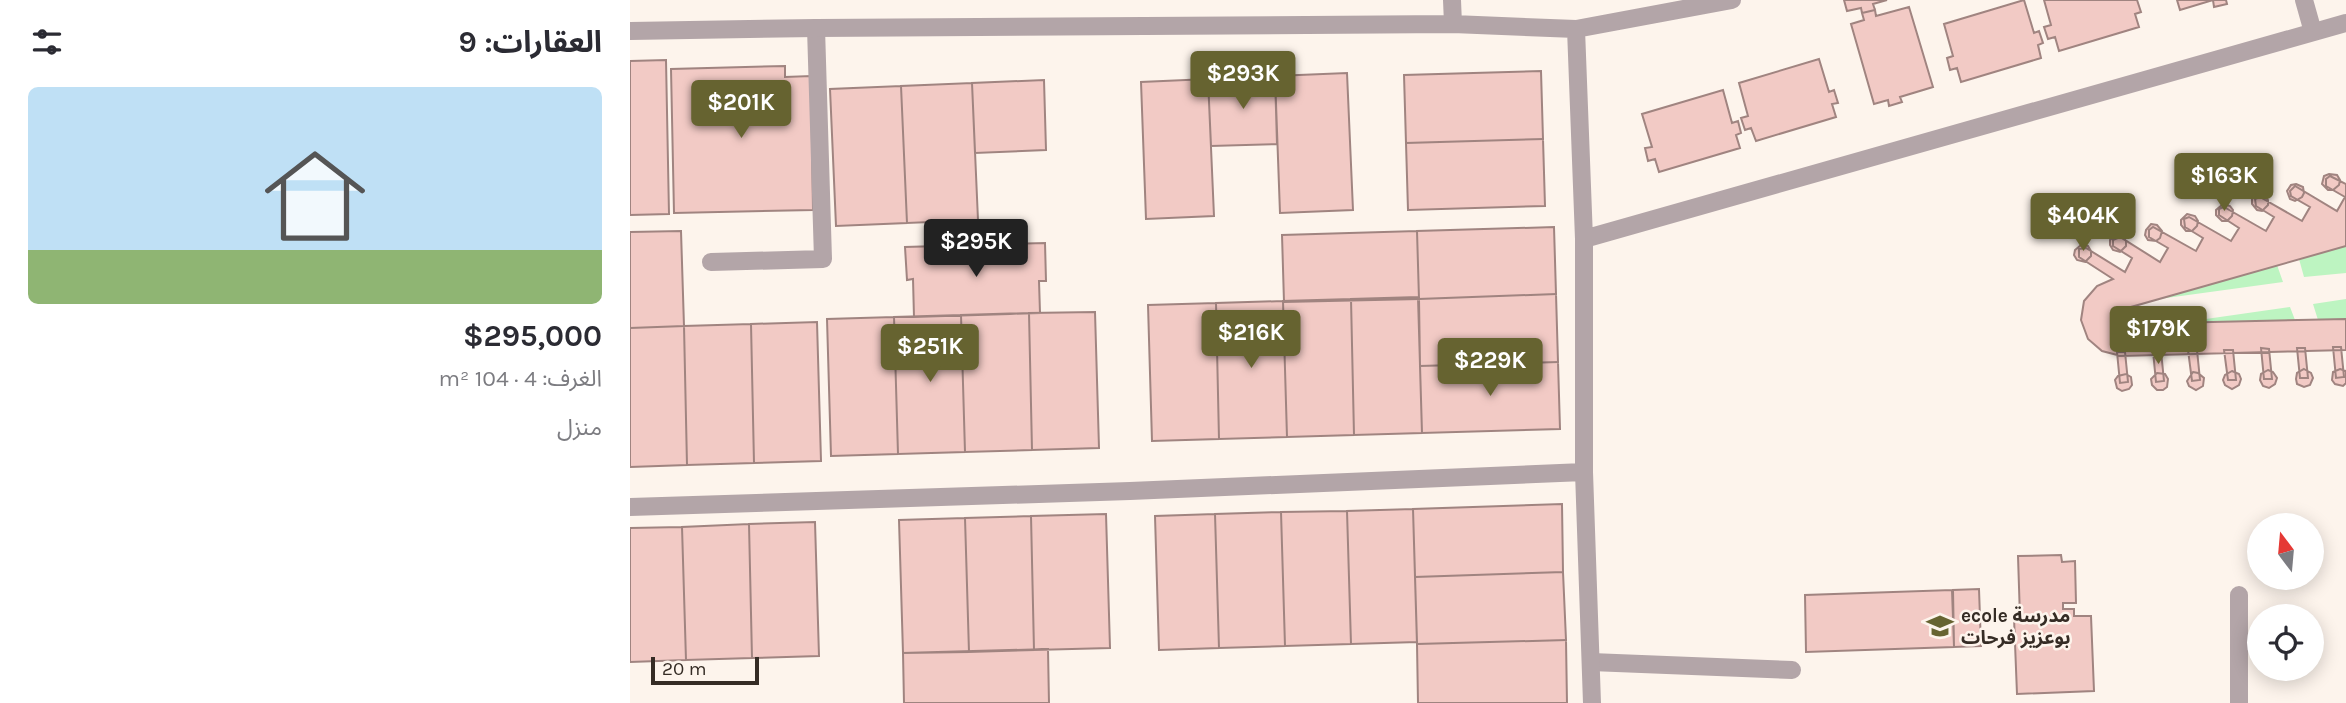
<!DOCTYPE html>
<html lang="ar">
<head>
<meta charset="utf-8">
<style>
	:root { --surface:#fff; --page:#f7f7f7; --text:#2b2b33; --muted:#7c7c81; --line:#e1e1e2; --accent:#666330 }
	body { margin:0; font-family:Karla,"Noto Sans Arabic",sans-serif; background:var(--page); color:var(--text); direction:rtl; height:100vh; display:flex; flex-direction:column; font-size:26px; white-space:nowrap }
	* { box-sizing:border-box; margin:0 }
	p { font-size:23px; color:var(--muted) }
	.icon { flex:none; width:38px; height:38px; fill:none; stroke:currentColor; stroke-width:2; stroke-linecap:round; stroke-linejoin:round }
	.map { position:relative; flex:1; overflow:hidden; direction:ltr }
	.drawer { display:flex; flex-direction:column; background:var(--surface); width:630px }
	.drawer>* { flex:none }
	.needle { width:46px; rotate:344deg }
	.fabs { position:absolute; left:1617px; top:513px; display:grid; gap:14px }
	.fabs a { display:grid; place-items:center; width:77px; height:77px; border-radius:50%; background:var(--surface); box-shadow:0 4px 18px #0003; font-size:35px }
	.scale { position:absolute; left:21px; bottom:18px; width:108px; box-sizing:border-box; padding-left:7px; border:4px solid #352c25; border-top:0; font-size:19px; line-height:24px; white-space:nowrap; color:#352c25; -webkit-text-stroke:5px #fdf4ec; paint-order:stroke }
	.price { position:absolute; translate:-50% -60px; padding:0 16px; border-radius:7px; background:var(--accent); color:#fff; font-size:23px; line-height:46px; filter:drop-shadow(0 2px 4px #0008) }
	.price::after { content:''; position:absolute; left:50%; top:42px; width:21px; height:16px; margin-left:-10px; background:inherit; clip-path:polygon(0 0,100% 0,50% 100%) }
	.price.on { background:#222; color:#fff }
	ul { padding:0; list-style:none }
	li { display:grid; align-content:center; gap:14px; height:371px; padding:0 28px }
	li+li { border-top:2px solid var(--line) }
	li span { display:grid; place-items:center; height:217px; border-radius:10px; color:#555 }
	li>.icon { margin-inline-start:auto }
	span .icon { width:126px; height:126px; fill:#fffc; stroke-width:1 }
	li b { font-size:30px }
	h2 { display:flex; justify-content:space-between; align-items:center; height:84px; padding:0 28px; font-size:30px }
	main { display:flex; flex:1; min-height:0 }
	.map>svg:first-child { display:block }
</style>
</head>
<body>
<main>
<div class="map">
<svg width="1716" height="703" viewBox="0 0 1716 703">
	<rect width="100%" height="100%" fill="#fdf4ec"/>
	<path fill="#bdf4c1" d="M1716,246v27l-42,4 -5,-18z
		M1647,265l6,17 -124,17z
		M1716,299v20l-28,1 -5,-16z
		M1660,307l5,13 -117,3z"/>
	<path fill="#f2cac5" stroke="#a08480" stroke-width="2" d="M1214,0h43l-14,4 2,6 -13,3 -1,-5 -14,3z
		M1394,0l10,33 5,-2 4,12 -5,2 3,13 -80,24 -4,-14 -7,2 -3,-12 6,-2 -9,-32z
		M1414,0h93l4,12 -6,2 4,13 -80,24 -4,-14 -7,2 -4,-12 7,-2z
		M1547,0h49l1,4 -13,3 -1,-7 -33,10z
		M1279,7l24,80 -33,10 2,5 -13,4 -1,-6 -14,4 -23,-80 13,-4 -2,-7 13,-3 1,6z
		M1189,59l10,33 5,-2 4,13 -6,1 4,13 -80,24 -5,-13 -6,2 -4,-12 7,-2 -9,-33z
		M36,60l3,154 -39,1v-154z
		M155,66v11l26,-1 2,134 -139,3 -3,-144z
		M911,71l2,68 -137,4 -2,-68z
		M717,73l6,137 -73,3 -5,-137z
		M645,76l2,68 -66,2 -3,-67z
		M578,79l6,137 -68,3 -5,-137z
		M414,80l2,70 -71,3 -3,-70z
		M342,83l6,137 -71,3 -6,-137z
		M271,86l6,137 -71,3 -6,-137z
		M1093,90l9,33 6,-2 3,12 -5,2 4,13 -81,24 -4,-13 -7,2 -3,-13 7,-1 -10,-33z
		M913,139l2,67 -137,4 -2,-67z
		M1699,174l8,1 3,5 -1,5 -6,5h-5l-6,-6 2,-8z
		M1700,176l16,8v62l-222,63 -6,7 2,5 6,3 220,-5v31l-225,6 -19,-5 -14,-12 -7,-19 3,-19 13,-15 16,-7 -34,-22v-8l7,-1 39,24 7,-14 -19,-12v-6l7,-3 40,25 8,-14 -19,-11v-7l4,-3 43,24 7,-13 -18,-11 -1,-8 5,-2 42,24 8,-13 -20,-13v-6l5,-2 42,24 8,-14 -18,-11 -1,-7 5,-2 42,24 8,-14 -19,-11 -1,-5 5,-5 42,25 8,-14 -19,-11v-7z
		M1666,184l7,3 1,6 -2,4 -7,4 -5,-2 -3,-8 4,-6z
		M1628,194l7,2 3,4v5l-6,6 -5,-1 -5,-6v-5z
		M1593,204l7,2 3,4 -1,6 -5,5h-5l-6,-6v-5z
		M1557,214l8,2 3,5 -1,5 -5,5h-6l-5,-6v-5z
		M1521,224l6,1 5,6 -2,7 -4,3 -8,-1 -3,-5 1,-5z
		M924,227l2,67 -137,5 -2,-68z
		M51,231l3,95 -54,2v-96z
		M787,231l2,68 -135,3 -2,-67z
		M1486,235h6l4,6v5l-6,6 -7,-2 -3,-5v-5z
		M415,243l1,38h-7l1,32 -126,4 -1,-38 -6,1 -2,-33z
		M1451,245l7,1 3,5v5l-6,6 -8,-2 -3,-5 1,-5z
		M926,294l2,68 -138,4 -1,-67z
		M788,297l4,136 -68,2 -3,-136z
		M721,299l3,136 -67,2 -4,-136z
		M653,301l4,136 -68,2 -3,-136z
		M586,303l3,136 -67,2 -4,-136z
		M465,312l4,136 -67,2 -3,-137z
		M399,313l3,137 -67,2 -4,-137z
		M331,315l4,137 -67,2 -4,-137z
		M264,317l4,137 -67,2 -4,-137z
		M187,322l4,139 -67,2 -3,-139z
		M121,324l3,139 -67,2 -3,-139z
		M54,326l3,139 -57,2v-139z
		M1703,347h8l3,30 -8,1z
		M1631,348l8,1 3,30h-8z
		M1667,348h8l3,30h-8z
		M1558,350h9l3,30 -8,1z
		M1594,350h9l3,30h-8z
		M1523,351h8l3,30 -8,1z
		M1487,352h8l3,30 -8,1z
		M928,362l2,67 -138,4 -2,-67z
		M1674,369l7,4 2,5 -3,7 -6,2 -7,-3 -1,-5 1,-6z
		M1710,369l6,2v12l-3,3 -8,-2 -3,-4 1,-8z
		M1638,370l5,2 4,6 -2,6 -6,4 -6,-2 -3,-6 1,-6z
		M1602,371l7,3 2,5 -2,6 -7,4 -7,-4 -2,-5 2,-5z
		M1563,372l5,1 6,5 -1,8 -7,4 -7,-4 -2,-5z
		M1527,373l8,1 3,5 -1,8 -4,3h-6l-5,-5 -1,-6z
		M1496,374l5,3 1,8 -3,4 -7,2 -5,-3 -2,-8 3,-4z
		M932,504l1,68 -148,5 -2,-68z
		M783,509l4,133 -66,2 -4,-133z
		M717,511l4,133 -66,2 -4,-134z
		M651,512l4,134 -66,2 -4,-134z
		M476,514l4,134 -76,2 -3,-134z
		M585,514l4,134 -60,2 -4,-134z
		M401,516l3,134 -65,2 -4,-134z
		M335,518l4,134 -66,1 -4,-133z
		M185,522l4,134 -67,2 -3,-134z
		M119,524l3,134 -66,2 -4,-133z
		M52,527l4,133 -56,2v-134z
		M1431,555l1,7 13,-1 1,42h-13v6h11v7h17l3,75 -77,3 -3,-76h6l-2,-62z
		M933,572l3,68 -149,4 -2,-67z
		M1349,589l2,57 -27,1 -1,-57z
		M1322,590l2,57 -148,5 -1,-57z
		M936,640l1,63h-149l-1,-59z
		M418,649l1,54h-145l-1,-50z"/>
	<g fill="none" stroke-linecap="round" stroke-linejoin="round">
		<path stroke="#b3a5a8" stroke-width="18" d="M81,262l112,-3 -7,-231
			M961,662l201,8
			M1609,703v-108"/>
		<path stroke="#b3a5a8" stroke-width="18" d="M822,0l1,24
			M1674,0l9,32
			M946,29l156,-29
			M0,31l186,-3 637,-4 123,5 8,210v233l-454,19 -500,16
			M954,239l762,-216
			M954,472l8,231"/>
	</g>
	<defs>
		<symbol id="school-bare" viewBox="-9 -9 18 18"><path d="M0-5L7-2L0 1L-7-2ZM-4 1L0 2.5L4 1V4Q0 6-4 4Z" fill="#666330" stroke="#fdf4ec" stroke-width="2.5" paint-order="stroke"/></symbol>
	</defs>
	<g fill-rule="evenodd">
		<use href="#school-bare" x="1291" y="607" width="38" height="38"/>
	</g>
	<g text-anchor="middle" stroke-width="5" stroke-linejoin="round" paint-order="stroke">
		<g font-size="19" font-weight="bold" fill="#352c25" stroke="#fdf4ec" text-anchor="start">
			<text x="1331" y="622">ecole مدرسة<tspan x="1331" dy="22">بوعزيز فرحات</tspan></text>
		</g>
	</g>
</svg>
<div class="fabs">
<a><svg class="needle" viewBox="-14 -14 28 28"><path d="M0-13l5 13h-10z" fill="#e53935"/><path d="M0 13l5-13h-10z" fill="#7c7c81"/></svg></a>
<a><svg class="icon" aria-label="locate" viewBox="0 0 24 24"><circle cx="12" cy="12" r="6"/><path d="M12 2v4M12 18v4M2 12h4M18 12h4"/></svg></a>
</div>
<div class="scale">20 m</div>
<b class="price" style="left:613px;top:111px">$293K</b>
<b class="price" style="left:111px;top:140px">$201K</b>
<b class="price" style="left:1594px;top:213px">$163K</b>
<b class="price" style="left:1453px;top:253px">$404K</b>
<b class="price on" style="left:346px;top:279px">$295K</b>
<b class="price" style="left:1528px;top:366px">$179K</b>
<b class="price" style="left:621px;top:370px">$216K</b>
<b class="price" style="left:300px;top:384px">$251K</b>
<b class="price" style="left:860px;top:398px">$229K</b>
</div>
<section class="drawer">
<h2>العقارات: 9<svg class="icon" aria-label="filters" viewBox="0 0 24 24"><path d="M4 7h16M4 17h16"/><circle cx="9" cy="7" r="2"/><circle cx="15" cy="17" r="2"/></svg></h2>
<ul>
<li><span style="background:linear-gradient(#bfe0f5 75%,#8fb573 0)"><svg class="icon" aria-label="home" viewBox="0 0 24 24"><path d="M3 11l9-7 9 7M6 9v11h12V9"/></svg></span><div><b>$295,000</b><p>الغرف: 4 · 104 m²</p><p>منزل</p></div></li>
</ul>
</section>
</main>
</body>
</html>
